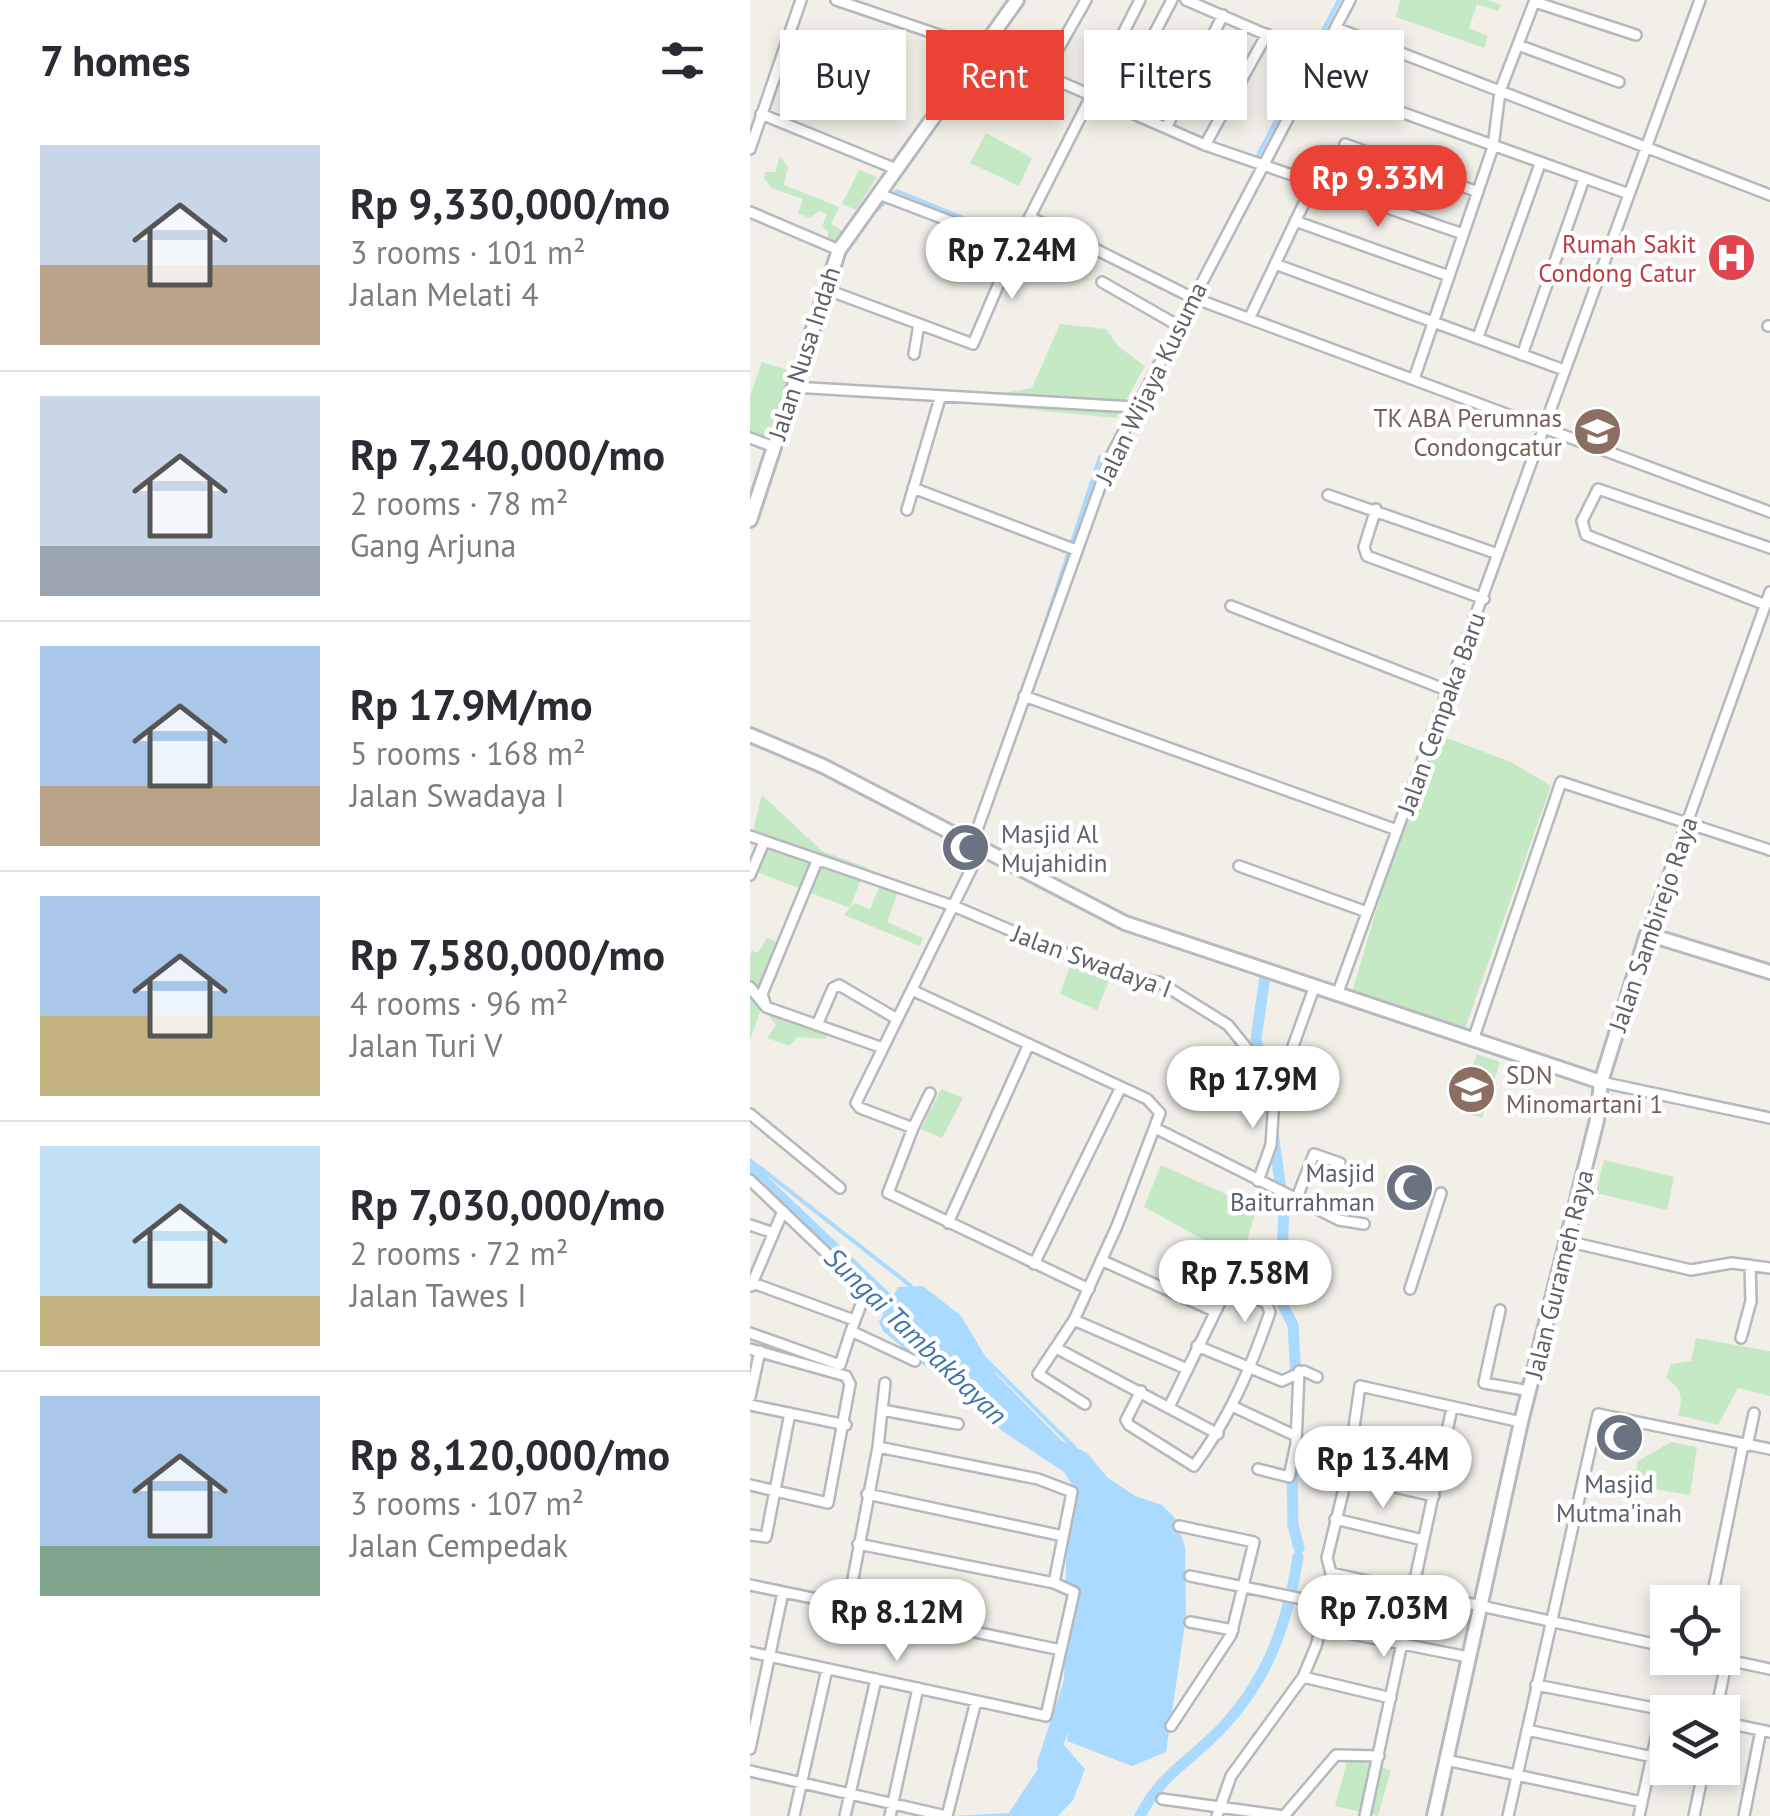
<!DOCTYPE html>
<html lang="en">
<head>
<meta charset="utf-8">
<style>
	:root { --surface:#fff; --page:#f7f7f7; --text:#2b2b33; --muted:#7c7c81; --line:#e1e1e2; --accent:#ea4335 }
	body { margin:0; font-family:"PT Sans",sans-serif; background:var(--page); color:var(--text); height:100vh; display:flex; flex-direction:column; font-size:38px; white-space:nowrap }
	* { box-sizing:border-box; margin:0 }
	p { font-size:32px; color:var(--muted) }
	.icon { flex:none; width:55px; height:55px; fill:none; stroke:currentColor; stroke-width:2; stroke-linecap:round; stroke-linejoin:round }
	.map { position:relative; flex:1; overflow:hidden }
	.details { display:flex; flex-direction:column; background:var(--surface); width:750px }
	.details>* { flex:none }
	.hud { position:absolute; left:30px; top:30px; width:840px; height:90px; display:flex; gap:20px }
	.fabs { position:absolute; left:900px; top:1585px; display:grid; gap:20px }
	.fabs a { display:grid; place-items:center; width:90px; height:90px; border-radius:0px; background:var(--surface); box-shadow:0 5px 15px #0003; font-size:50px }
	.price { position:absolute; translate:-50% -85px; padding:0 22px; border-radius:35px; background:#fff; color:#222; font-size:32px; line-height:65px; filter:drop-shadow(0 2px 5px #0008) }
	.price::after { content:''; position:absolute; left:50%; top:60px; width:30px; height:22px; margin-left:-15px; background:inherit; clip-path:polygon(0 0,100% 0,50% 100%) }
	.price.selected { background:var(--accent); color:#fff }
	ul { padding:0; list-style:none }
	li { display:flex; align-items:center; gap:30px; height:250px; padding:0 40px }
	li+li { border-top:2px solid var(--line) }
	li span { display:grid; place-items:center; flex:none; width:280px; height:200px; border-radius:0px; color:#555 }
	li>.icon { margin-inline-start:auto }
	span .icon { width:120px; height:120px; fill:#fffc; stroke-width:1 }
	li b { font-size:42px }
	h2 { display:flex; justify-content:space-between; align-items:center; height:120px; padding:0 40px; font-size:42px }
	.pill { padding:0 35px; border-radius:0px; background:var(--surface); box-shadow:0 5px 15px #0003; font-size:35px; line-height:90px }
	.pill.selected { background:var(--accent); color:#fff }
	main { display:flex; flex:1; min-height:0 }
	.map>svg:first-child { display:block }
</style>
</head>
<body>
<main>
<section class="details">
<h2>7 homes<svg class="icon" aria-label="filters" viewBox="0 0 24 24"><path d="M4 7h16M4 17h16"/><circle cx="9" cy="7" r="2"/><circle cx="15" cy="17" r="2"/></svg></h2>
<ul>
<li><span style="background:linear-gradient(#c9d6e8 60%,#b9a48a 0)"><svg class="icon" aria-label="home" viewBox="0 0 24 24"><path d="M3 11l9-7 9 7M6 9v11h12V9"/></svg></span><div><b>Rp 9,330,000/mo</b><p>3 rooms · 101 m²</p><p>Jalan Melati 4</p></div></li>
<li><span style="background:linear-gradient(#c9d6e8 75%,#9aa5b1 0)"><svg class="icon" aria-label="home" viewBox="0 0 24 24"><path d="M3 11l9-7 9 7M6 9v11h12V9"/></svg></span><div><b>Rp 7,240,000/mo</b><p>2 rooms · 78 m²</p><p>Gang Arjuna</p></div></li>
<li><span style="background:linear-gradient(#a9c7e8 70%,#b9a48a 0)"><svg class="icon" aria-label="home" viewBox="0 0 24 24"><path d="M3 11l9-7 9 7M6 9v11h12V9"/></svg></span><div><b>Rp 17.9M/mo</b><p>5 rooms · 168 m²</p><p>Jalan Swadaya I</p></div></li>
<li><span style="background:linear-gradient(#a9c7e8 60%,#c2b280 0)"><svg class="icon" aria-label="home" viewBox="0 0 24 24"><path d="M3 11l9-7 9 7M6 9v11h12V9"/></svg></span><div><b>Rp 7,580,000/mo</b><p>4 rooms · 96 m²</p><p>Jalan Turi V</p></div></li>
<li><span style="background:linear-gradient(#bfe0f5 75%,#c2b280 0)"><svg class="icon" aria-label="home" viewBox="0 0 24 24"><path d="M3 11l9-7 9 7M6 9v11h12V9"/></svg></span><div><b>Rp 7,030,000/mo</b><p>2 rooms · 72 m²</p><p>Jalan Tawes I</p></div></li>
<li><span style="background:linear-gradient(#a9c7e8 75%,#7fa58c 0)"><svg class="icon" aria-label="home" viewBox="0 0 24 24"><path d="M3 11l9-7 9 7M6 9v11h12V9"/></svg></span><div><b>Rp 8,120,000/mo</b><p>3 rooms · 107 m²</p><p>Jalan Cempedak</p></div></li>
</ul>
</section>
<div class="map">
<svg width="1020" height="1816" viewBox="0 0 1020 1816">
	<rect width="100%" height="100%" fill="#f1efe8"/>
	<path fill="#c5e8c5" d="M650,0h88l13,5 -3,6 -21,-7 -8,24 19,8 -4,12 -88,-31z
		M236,133l46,25 -13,28 -49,-23z
		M30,156l8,11 -4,18 55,22 -8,17 12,7 -10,16 -7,-6 3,-9 -7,-6 5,-12 -7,-3 -11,7 -11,-5 5,-14 -32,-11 -7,-10 1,-6h10z
		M109,170l18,7 -21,33 -14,-6z
		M310,324l46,5 13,18 26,19 -29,52 -159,-16 75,-14z
		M12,362l31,10 -23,70 -20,-7v-39z
		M686,734l75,28 40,24 -88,248 -111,-42 47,-159z
		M12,795l60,56 46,17 -3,9 -113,-42z
		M17,844l94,35 -11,29 -93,-36z
		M130,885l18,7 -11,30 36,16 -3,8 -76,-31 10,-12 16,6z
		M17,938l14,6 -23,58 2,10 -10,28v-85l2,-4 6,2z
		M321,963l39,15 -13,32 -37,-16z
		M12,1007l66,24 -2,8 -29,-2 -7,9 -23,-8 9,-13z
		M727,1054l23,8 -18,56 -23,-7z
		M191,1089l22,9 -21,40 -21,-9z
		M854,1160l70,17 -7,33 -71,-17z
		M411,1165l96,43 -16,52 -97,-53z
		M946,1338l74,13v45l-32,-8 -20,37 -40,-10c6,-17 3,-27 -12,-37l5,-14 20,-3z
		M921,1442l26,5 -7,48 -56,-9 4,-25z
		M598,1758l43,12 -13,46 -43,-10z"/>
	<path fill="#aadaff" d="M173,1286l38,30 35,58 65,66 26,13 21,25 27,18 27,9 13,13 10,29 1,70 -20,135 -34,14 -65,-25 15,-151 -2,-92 -16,-26 -59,-39 -122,-102 -4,-9 19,-35z
		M308,1738l27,31 -12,31 -15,16h-108l59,-3z"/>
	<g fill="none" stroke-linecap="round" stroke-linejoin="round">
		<path stroke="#aadaff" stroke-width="4" d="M506,159l83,-159
			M118,218l29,-27 130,53
			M279,673l71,-216
			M0,1160l161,126
			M236,1360l89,88"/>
		<path stroke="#aadaff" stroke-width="11" d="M512,1068l-6,-29 10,-69
			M523,1133l11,77 -4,90 13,25 3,54
			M542,1468l1,57 6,23
			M390,1816c23,-46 58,-59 89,-96 42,-48 59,-101 69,-163"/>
		<path stroke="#aadaff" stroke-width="20" d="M0,1174l158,150
			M297,1764l27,-83 2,-120 8,-68"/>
		<defs>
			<path id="street" d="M86,0l124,42 21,14
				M436,0l134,58
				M785,2l101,33
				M586,28l434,167
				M768,45l101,37
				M235,49l220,96 258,89
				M294,74l42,-74
				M559,79l320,115
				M365,108l57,-108
				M11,114l135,55
				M416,128l57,-113
				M595,144l133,48
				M455,145l62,-111
				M0,149l51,-149
				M129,194l136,52
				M0,212l89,38
				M280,217l37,19
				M545,221l154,55
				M331,242l110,55 579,215
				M525,264l289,106
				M352,282l75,43
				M75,289l148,55 42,-98 125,-246
				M500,317l65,-137
				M1018,326h2
				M728,337l62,-173
				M164,354l5,-30
				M772,355l62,-176
				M664,379l79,-232 7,-56 35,-91
				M43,387l340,20
				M0,438l24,9
				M163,488l163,62
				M578,495l170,59
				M626,509l-12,38 3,9 117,43
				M157,510l33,-112
				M1016,605l-180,-70 -4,-14 16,-32 172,59
				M481,606l218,85
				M274,696l373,134
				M0,836l206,71 152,65 51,10 69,43 47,58 -4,62 -13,36
				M223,841l138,-385 239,-456
				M232,847l-126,256 4,5 53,20 -25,65 201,96
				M489,866l128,46
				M0,875l14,-33
				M897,934l123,-342
				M0,987l16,20 117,41
				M164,991l233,108 13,14 -43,113 -43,94 -36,54 47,30
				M587,995l363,-995
				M16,1007l-4,-13 55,-133
				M67,1025l16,-37 6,-3 58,34
				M724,1037l87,-255 209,68
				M851,1082l169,36
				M525,1083l8,-9 31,-86
				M0,1114l90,74
				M163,1128l17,-35
				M407,1129l182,91 25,4
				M0,1180l116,111 -15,40
				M546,1200l18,-46 26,9
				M198,1223l81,-179
				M0,1225l21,7
				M816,1241l125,29 41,-7 38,5
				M351,1260l113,51
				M284,1264l87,-177
				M0,1282l104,38
				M1,1286l32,-75
				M660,1289l31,-96
				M750,1310l-16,73 46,8
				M324,1320l113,49
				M0,1333l90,32 11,-34 64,30
				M991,1338l10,-37 -1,-36
				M447,1346l85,35 22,-10 13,6
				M306,1348l162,86
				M0,1349l96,27 4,8 -22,119 -78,-18
				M391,1391l-15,29 3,5 65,41c35,-47 57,-98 76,-154l-4,-9 -37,-19 -59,121
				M0,1397l10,-46
				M0,1405l96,20
				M482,1406l64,30
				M132,1410l76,14
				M604,1434l90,14
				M997,1446l7,-33
				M508,1469l31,8 7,-33 3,-73
				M597,1476l87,20
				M117,1494l196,42
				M585,1519l88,21
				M0,1535l16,2 24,-124
				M108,1544l196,39
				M581,1573l337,74
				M440,1576l137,28
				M0,1585l311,65
				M663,1589l39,-181
				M961,1602l32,-157
				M98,1605l30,-158 7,-64
				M440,1622l43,8
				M572,1628l146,29
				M0,1652l296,64 28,-124 -20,-9 18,-91 -34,-13 -160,-32
				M968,1658l52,11
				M553,1677l88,21
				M786,1685l139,27
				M966,1712l11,-53
				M972,1722l48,10
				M421,1726l60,-91 23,-93 -75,-16
				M777,1730l126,27
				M0,1749l33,-157
				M696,1760l196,42
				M0,1771l196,45
				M412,1799l122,17 52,-61 43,1
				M44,1816l33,-147
				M95,1816l31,-137
				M140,1816l28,-128
				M197,1816l29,-115
				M467,1816l14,-40 72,-99 13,-31 11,-42 4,-31 -4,-15 20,-82 13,-90 161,36
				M615,1816l37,-173
				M758,1816l90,-402 172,35
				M889,1816l23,-106
				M944,1816l10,-48
				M994,1816l17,-86"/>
			<path id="secondary" d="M0,520l89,-270 178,-250
				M0,735l73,31 302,157 476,159
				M684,1816l87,-394 76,-302 4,-38 46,-148 123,38"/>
		</defs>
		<use href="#street" stroke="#b5b8bc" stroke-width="14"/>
		<use href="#secondary" stroke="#b6babf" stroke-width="18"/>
		<use href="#street" stroke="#fff" stroke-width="9"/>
		<use href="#secondary" stroke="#fff" stroke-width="12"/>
	</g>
	<defs>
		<symbol id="hospital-disc" viewBox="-11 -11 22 22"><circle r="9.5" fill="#e0444e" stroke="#fff"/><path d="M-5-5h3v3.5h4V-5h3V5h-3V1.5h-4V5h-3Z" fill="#fff"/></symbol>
		<symbol id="school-disc" viewBox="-11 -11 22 22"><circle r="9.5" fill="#8d6e63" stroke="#fff"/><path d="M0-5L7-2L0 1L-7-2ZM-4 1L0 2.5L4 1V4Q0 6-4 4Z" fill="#fff"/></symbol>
		<symbol id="mosque-disc" viewBox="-11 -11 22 22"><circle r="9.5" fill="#6b7280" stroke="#fff"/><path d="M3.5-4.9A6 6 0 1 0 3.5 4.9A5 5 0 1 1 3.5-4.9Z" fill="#fff"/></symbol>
	</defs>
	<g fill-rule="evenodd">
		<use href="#hospital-disc" x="954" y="230" width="55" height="55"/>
		<use href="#school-disc" x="820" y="404" width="55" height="55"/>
		<use href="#mosque-disc" x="188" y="820" width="55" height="55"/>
		<use href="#school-disc" x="694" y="1062" width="55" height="55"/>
		<use href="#mosque-disc" x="632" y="1160" width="55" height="55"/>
		<use href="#mosque-disc" x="842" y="1410" width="55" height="55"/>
	</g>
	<g text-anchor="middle" stroke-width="9" stroke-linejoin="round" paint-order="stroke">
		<g font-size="25" fill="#be3a42" stroke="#fff" text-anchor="end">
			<text x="946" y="253">Rumah Sakit<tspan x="946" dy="29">Condong Catur</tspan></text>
		</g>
		<g font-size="25" fill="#5f6368" stroke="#fff">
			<text transform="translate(54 353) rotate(-72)" y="9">Jalan Nusa Indah</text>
			<text transform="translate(401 383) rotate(-64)" y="9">Jalan Wijaya Kusuma</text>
			<text transform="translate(691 713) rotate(-70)" y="9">Jalan Cempaka Baru</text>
			<text transform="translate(903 924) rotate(-71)" y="9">Jalan Sambirejo Raya</text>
			<text transform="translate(342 961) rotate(20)" y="9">Jalan Swadaya I</text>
			<text transform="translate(809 1274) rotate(-76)" y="9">Jalan Gurameh Raya</text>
		</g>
		<g font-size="25" fill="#785e54" stroke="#fff" text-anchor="end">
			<text x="812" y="427">TK ABA Perumnas<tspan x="812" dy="29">Condongcatur</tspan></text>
			<text x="756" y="1084" text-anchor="start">SDN<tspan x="756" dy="29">Minomartani 1</tspan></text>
		</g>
		<g font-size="25" fill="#5b616d" stroke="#fff" text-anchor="start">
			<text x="251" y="843">Masjid Al<tspan x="251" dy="29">Mujahidin</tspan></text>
			<text x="625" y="1182" text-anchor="end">Masjid<tspan x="625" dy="29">Baiturrahman</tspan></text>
			<text x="869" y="1493" text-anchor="middle">Masjid<tspan x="869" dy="29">Mutma'inah</tspan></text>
		</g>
		<g font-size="28" font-style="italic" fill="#4174aa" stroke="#fff">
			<text transform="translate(166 1336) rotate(44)" y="10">Sungai Tambakbayan</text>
		</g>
	</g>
</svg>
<div class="fabs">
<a><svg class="icon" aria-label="locate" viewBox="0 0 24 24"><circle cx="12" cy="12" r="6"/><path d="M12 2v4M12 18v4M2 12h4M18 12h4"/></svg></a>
<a><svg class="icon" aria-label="layers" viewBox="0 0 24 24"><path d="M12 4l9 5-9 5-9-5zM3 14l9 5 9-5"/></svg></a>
</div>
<b class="price selected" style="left:628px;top:230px">Rp 9.33M</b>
<b class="price" style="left:262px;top:302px">Rp 7.24M</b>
<b class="price" style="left:503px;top:1131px">Rp 17.9M</b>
<b class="price" style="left:495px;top:1325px">Rp 7.58M</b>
<b class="price" style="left:633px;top:1511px">Rp 13.4M</b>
<b class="price" style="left:634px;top:1660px">Rp 7.03M</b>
<b class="price" style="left:147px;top:1664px">Rp 8.12M</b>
<div class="hud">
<a class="pill">Buy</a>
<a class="pill selected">Rent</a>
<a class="pill">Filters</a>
<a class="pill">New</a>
</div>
</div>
</main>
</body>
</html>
